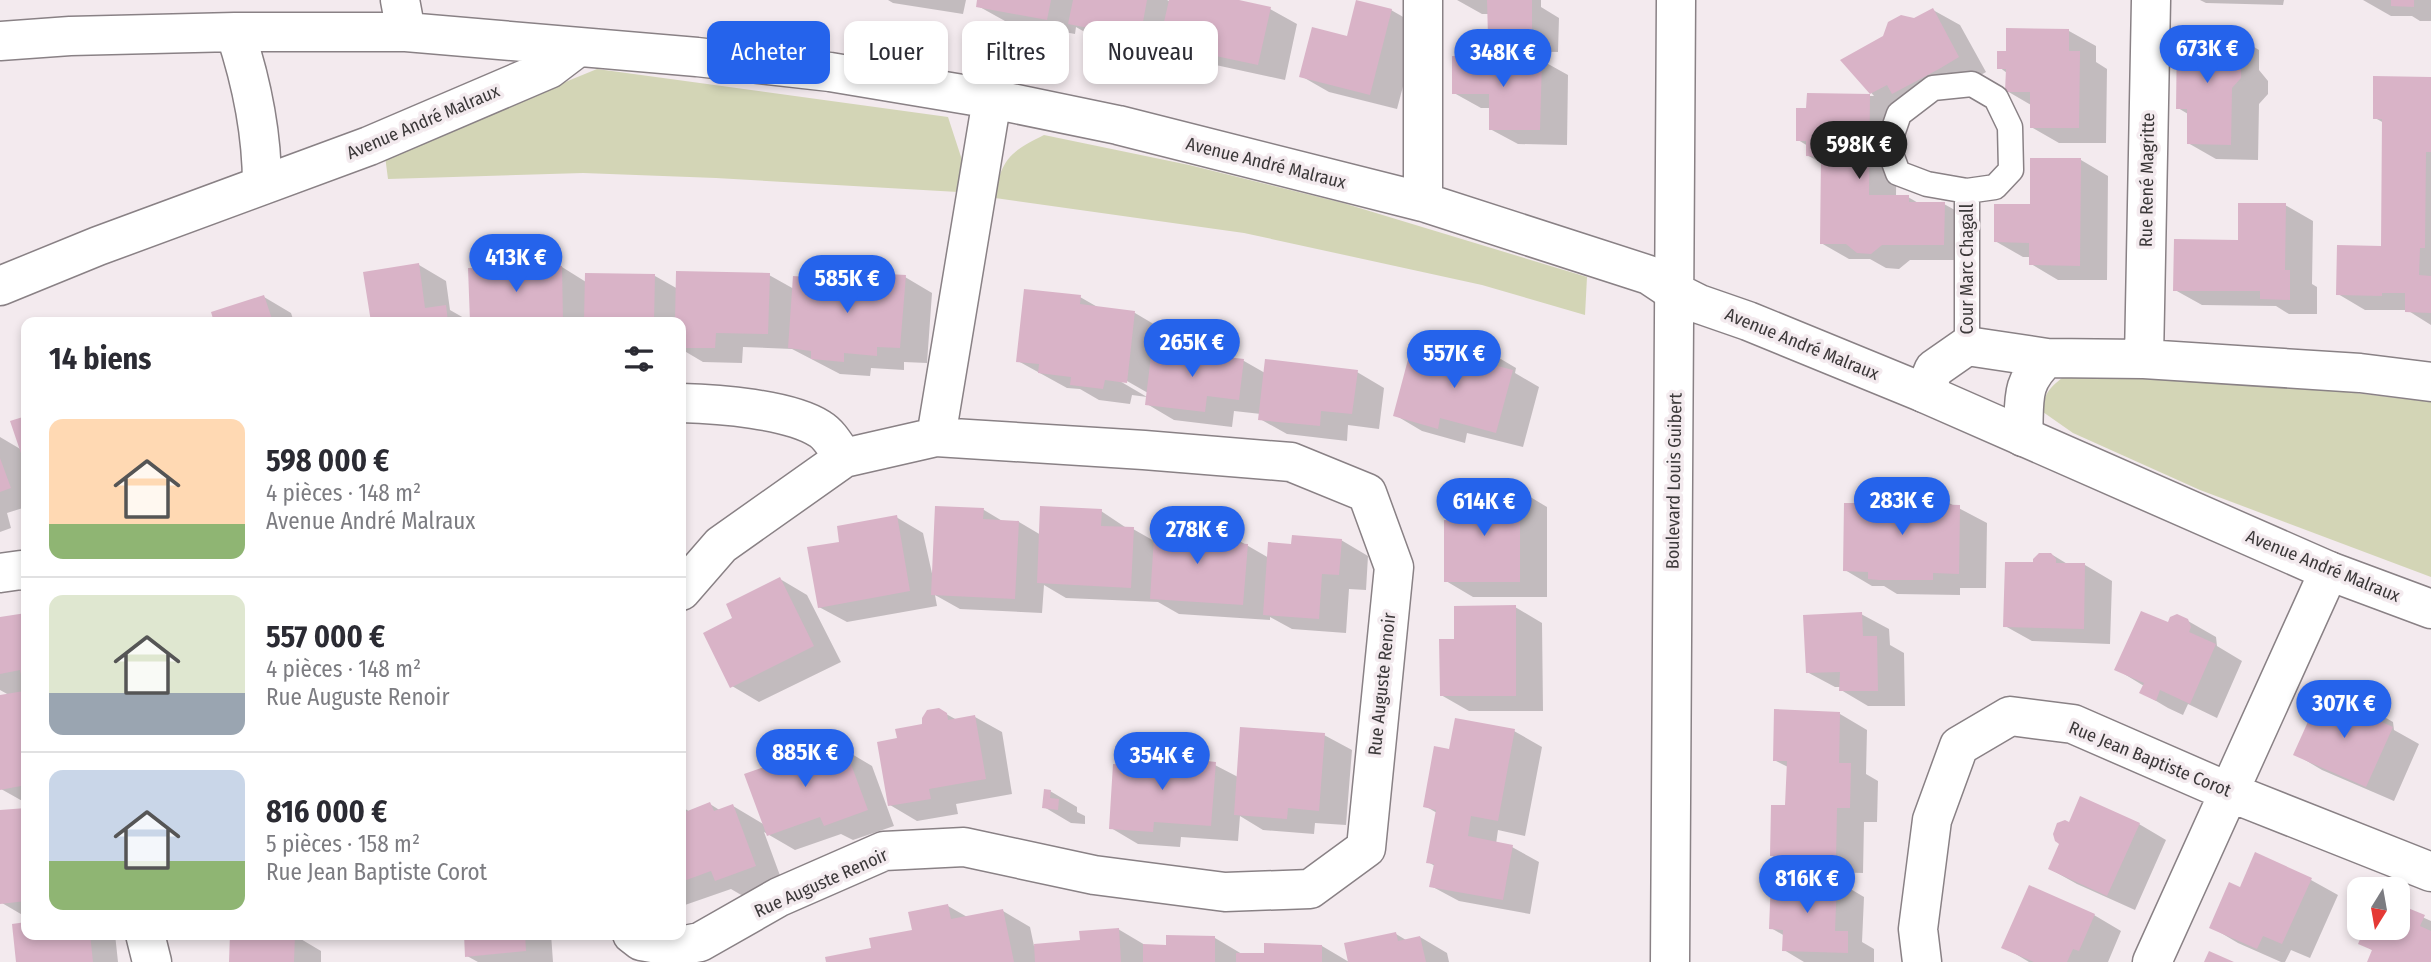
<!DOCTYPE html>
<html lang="fr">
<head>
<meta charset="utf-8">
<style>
	:root { --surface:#fff; --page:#f2f2f3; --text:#2b2b33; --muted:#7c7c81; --line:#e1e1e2; --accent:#2563eb }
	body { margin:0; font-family:"Fira Sans Condensed",sans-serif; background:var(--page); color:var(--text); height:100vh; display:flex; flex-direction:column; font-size:26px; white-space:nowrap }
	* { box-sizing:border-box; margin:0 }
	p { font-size:23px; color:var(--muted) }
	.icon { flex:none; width:38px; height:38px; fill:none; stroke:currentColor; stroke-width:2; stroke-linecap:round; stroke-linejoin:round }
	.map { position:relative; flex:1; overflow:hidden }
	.drawer { position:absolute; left:21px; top:317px; width:665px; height:623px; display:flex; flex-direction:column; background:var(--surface); border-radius:14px; box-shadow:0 4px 10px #0003 }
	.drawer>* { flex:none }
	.hud { position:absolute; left:707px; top:21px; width:665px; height:63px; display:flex; gap:14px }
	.needle { width:46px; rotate:191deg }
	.controls { position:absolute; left:2347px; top:877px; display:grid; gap:14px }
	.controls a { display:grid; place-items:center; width:63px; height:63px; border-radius:14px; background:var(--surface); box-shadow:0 4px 10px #0003; font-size:35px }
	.price { position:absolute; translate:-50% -60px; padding:0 16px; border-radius:24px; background:var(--accent); color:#fff; font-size:23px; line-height:46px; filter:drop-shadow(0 2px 4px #0008) }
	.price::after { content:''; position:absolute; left:50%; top:42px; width:21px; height:16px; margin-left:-10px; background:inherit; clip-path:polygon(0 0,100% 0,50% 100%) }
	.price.active { background:#222; color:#fff }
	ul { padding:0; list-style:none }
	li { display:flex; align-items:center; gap:21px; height:175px; padding:0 28px }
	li+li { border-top:2px solid var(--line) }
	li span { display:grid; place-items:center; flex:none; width:196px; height:140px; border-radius:14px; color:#555 }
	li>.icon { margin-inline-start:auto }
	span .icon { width:84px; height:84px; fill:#fffc; stroke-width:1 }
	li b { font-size:30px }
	h2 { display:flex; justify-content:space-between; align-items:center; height:84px; padding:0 28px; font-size:30px }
	.pill { padding:0 24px; border-radius:14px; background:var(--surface); box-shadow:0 4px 10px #0003; font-size:24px; line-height:63px }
	.pill.active { background:var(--accent); color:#fff }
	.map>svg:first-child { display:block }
</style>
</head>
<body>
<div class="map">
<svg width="2431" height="962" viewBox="0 0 2431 962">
	<rect width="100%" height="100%" fill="#f3eaee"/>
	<path fill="#d3d5b6" d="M597,69l351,48 14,43 -4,32 -242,-14 -133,-5 -195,6 -3,-23z
		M1044,135l145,30 154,38 244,74 -2,38 -103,-30 -238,-52 -249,-35c5,-38 16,-47 49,-63z
		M2067,374l221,11 143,17v175l-231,-87 -127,-57 -30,-21c0,-20 9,-26 24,-38z"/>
	<path fill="#0003" d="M888,0h78l-3,14 -70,-11z
		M979,0h188l4,2v-2h60l39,9 27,15 -12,56 -97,-21 -20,-12 -1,6 -70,-14 -21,-12 -1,7 -70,-13 -27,-15z
		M1457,0h84v7l18,11 -1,34 -41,-1 -28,-15v-22h-7z
		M2200,0h84l-1,5 -77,-2z
		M2363,0h68v21h-11l-8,-5h-21z
		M1391,10l28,16 -22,83 -68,-17 -28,-16 47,-38z
		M1933,10l27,15 26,47 -65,37h-24l-1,88h12l12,7h24l27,15v41h-61l-11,9 -13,-1 -16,-9h-21l-28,-16 2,-79 -16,-9 1,-9 -10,-6 10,-30v-15l66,1 -31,-36z
		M2069,31l27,15v16l11,7 -1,74h-47l-28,-16v-22l-24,-14v-18l-8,-6 9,-14z
		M2232,34l27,16v20l9,11v13l-9,10 -1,56 -42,-1 -28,-16v-29l-10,-6z
		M1541,60l27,15 -1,70 -49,-1 -28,-15 1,-21h-10l-27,-15z
		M2431,78v247l-24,-15h-42l-27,-16 45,-46 1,-125 -9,-5z
		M2081,160l27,16 -1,104h-49l-27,-16v-7h-8l-28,-16z
		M2285,205l28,16 -1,63 5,3v27h-28l-13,-8 -74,-1 -27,-15z
		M419,265l27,16 4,29 21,12h-99z
		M562,267l24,15 69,-6 23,13 91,-14 25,14 111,-12 27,16 -5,70 -23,-1v8l-33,-2 -1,8 -30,-2 -48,-25 -49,-2 -1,16 -39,-1 -22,-13v-27h-209z
		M264,297l27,16 3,9h-78z
		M1080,297l21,12 34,4 27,16 -3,22 85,10 21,12 92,-1 27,16 -5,41 -31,-4 -1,16 -60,-7 -27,-15 1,-5 -27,-3 -2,16 -58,-7 -27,-16 1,-11 -28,-16 -2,3 29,17 -15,-2 -2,9 -31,-4 -19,-11 -13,-1 -49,-27z
		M1489,352l27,16 -1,5 24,14 -16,60 -56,-14 -2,10 -43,-12 -27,-16 39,-55 29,-1z
		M26,418v89l-19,6 4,15 -11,4v-95l22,13 -10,-28z
		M1520,491l27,16v90h-74l-27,-16 15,-58z
		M1930,493l57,30 -1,65h-26v7l-63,-1 -13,-8h-12l-27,-16 30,-65z
		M937,508l47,2 20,12h15l22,13 60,-24 27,18h5l23,13 61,-14 52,30 24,-12 48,-6 27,16 -2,34 -17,-1 -3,44 -54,-4 -22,-12v3l-91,-6 -21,-12 -92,-4 -22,-13 -2,28 -82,-4 -25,-14 2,11 -90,16 -28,-15 22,-64 55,-26 27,16 10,45z
		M2051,554l18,11h16l27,16 -2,63 -78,-3 -27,-15 30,-62z
		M780,579l27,16 34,67 -82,40 -27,-16 3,-67z
		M1515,607l27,16 1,88h-74l-28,-16 15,-55z
		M26,614v189l-25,-14 -1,-8v-84l9,-2 -9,-5v-71z
		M1861,614l28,15 1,16 14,8 1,53h-37l-27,-16v-3h-6l-28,-15z
		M2188,621l28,16 1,9 25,15 -25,57 -29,-14 -5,11 -15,-7 -27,-16 3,-6 -28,-17 53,-45z
		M2365,706l28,16 1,8 25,14 -25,57 -72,-31 -27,-16z
		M939,710l18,10 18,-3 27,15 10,62 -56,10 2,10 -41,7 -27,-16 9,-66 25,-13z
		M1840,714l27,16 -1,44 12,7 -1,41h-13l-1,51 -64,-2 -28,-16 16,-48 1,-40 -14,-7z
		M1514,731l28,16 -17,89 -27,-6 -2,14 16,3 27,15 -9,52 -71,-13 -28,-15 4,-20 -7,-4 9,-49 -12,-7z
		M1324,735l28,15 -6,75 -31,-2 -1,11 -51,-4 -23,-14 -2,25 -57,-4 -1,10 -42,-3 -27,-16 25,-62 28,-7 18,-11 56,29z
		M820,749l11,6 14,-5 27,16 22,60 -41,14 -12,-6 -46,16 -31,-18 18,49 -39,15 -12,-7 -46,16 -4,-2v-97l9,6 20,-8 11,7 12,-5 32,19 7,-58 20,-15 8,4z
		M1050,791l27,16v5l8,4v8l-14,-1 -27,-16z
		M26,810v107l-24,-14 -2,-19v-72z
		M2070,824h69l27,16 -31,70 -58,-26 -27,-15z
		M2256,854l55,26 27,15 -28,63 -19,-8 -6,12h-4l-43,-19 -27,-16 30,-37z
		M1837,881l27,16 -2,45 12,7v13h-70l-20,-12 1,-14 -14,-8z
		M948,906l21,12 34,-7 27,16 4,19 48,-4 36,-13 27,16 23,1 47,-8 27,16 24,1 56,-9 27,16h-521l45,-13 41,-17z
		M2398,906l33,15v41h-62l5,-11 -14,-8 7,-15h31z
		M2094,915l27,16 -13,31h-79l-25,-15z
		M26,924v10h89l3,28h-101l-3,-37z
		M465,934h86l2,28h-75l-11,-6z
		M1396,934l10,6 14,-3 27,16 2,9h-99z
		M294,935l27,16v11h-91z"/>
	<path fill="#d9b3c7" d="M977,0h74l-4,20 -71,-13z
		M1073,0h74l-7,38 -72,-14z
		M1169,0h70l32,7 -13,58 -99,-21z
		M1356,0l36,9 -22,86 -71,-18 13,-50 35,9z
		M1487,0h45v37h-44z
		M2391,0h23v7l-23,-1z
		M1933,8l26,49 -20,12 -47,25 -5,-9 -17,9 -30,-34 43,-24 5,-14 13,-7 13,3z
		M2006,28l63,1v22h11l-1,77h-49v-36h-25l1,-23h-9v-18h9z
		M2177,32h55l1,21 8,11v14l-9,10 -1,57 -44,-1v-35h-11z
		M1452,56l90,2 -2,72h-51v-36h-37z
		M2373,76l58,1v75h-5l-1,96h-5l-1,27 12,1v37l-26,-1v-19h-23v3l-46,-1 1,-50 44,1 1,-127h-9z
		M1807,93l63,1 -1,101h40v7h36l-1,43h-62l-11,9 -14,-1 -11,-9h-26l1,-87 -15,-1v-15h-10v-33h10z
		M2030,158h51l-1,108 -51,-1v-22l-35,-1v-38h36z
		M2238,203h48l-1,67h5v30l-30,-1v-8h-87l1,-52 64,1z
		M419,263l6,45 21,-3 2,17h-77l-8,-50z
		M562,266l1,56h-93l-2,-54z
		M676,271l94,2 -2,61 -52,-1 -1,15h-34v-26h-6z
		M850,272l56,3 -6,73 -23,-1v9l-33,-3v9l-33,-3v-8l-23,-3 5,-72 57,4z
		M585,273l70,1 -1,48h-70z
		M1024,289l57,6 -1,9 55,7 -8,72 -22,-3 -2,9 -33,-4 1,-8 -33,-4 1,-9 -23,-2z
		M264,295l9,27h-59l-3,-10z
		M1465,344l24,7 -3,12 27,7 -17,63 -56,-15 -2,11 -45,-13 17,-64 23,6 2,-9 26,8z
		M1152,348l92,11 -5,41 -32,-4 -2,16 -60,-7z
		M1265,359l93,11 -6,44 -31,-3 -1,15 -62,-6z
		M26,416v52l-16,-47z
		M0,458l11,30 -11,4z
		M1459,489h61v93h-76v-62l15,1z
		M1874,489l57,2 -1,13 30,1 -1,69 -26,-1v7h-54l-11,-1v-7l-25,-1 1,-68h30z
		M935,506l49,2 -1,11 36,2 -4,78 -84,-4z
		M1040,506l62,3 -1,17 33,1 -3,61 -94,-5z
		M897,515l13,76 -92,17 -11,-61 32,-5 -2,-16z
		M1155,522l62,4 -1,16 32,2 -5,61 -93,-6z
		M1292,535l50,4 -3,36 -17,-1 -3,45 -56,-4 5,-73 23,2z
		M2039,553h12l5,6v4h29l-1,66 -81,-2 2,-65h28v-3z
		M780,577l34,69 -84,42 -27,-55 29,-15 -6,-14z
		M1516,605v91h-76l-1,-57h15v-33z
		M2141,611l27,11 2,-5 7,-3 11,5 3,8 -2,5 27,12 -26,60 -30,-14 -4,11 -17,-8 5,-10 -30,-13z
		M1862,612l1,24h14l1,55h-39l1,-19 -34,1 -3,-58z
		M26,613v172l-26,5v-95l24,-4 -4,-21 -20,4v-57z
		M2320,695l25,11 2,-4 7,-2 12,4 2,8 -2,3 27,12 -27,60 -73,-32z
		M939,708l8,5 1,7 27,-5 11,64 -57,10 2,10 -43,7 -11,-64 20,-4 -2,-9 27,-5v-6l5,-8z
		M1774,709l66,3 -1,51h12l-1,45h-13l-1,51 -66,-3 1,-51h14l2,-44h-14z
		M1455,718l60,11 -17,92 -27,-5 -3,20 45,9 -10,55 -74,-13 5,-23 -8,-1 10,-53 -13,-3 11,-61 15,3z
		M1240,727l85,6 -6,78 -31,-3 -1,11 -53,-4z
		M1170,745l13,1 6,7 -1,6 28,3 -5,64 -57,-4 -1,10 -44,-3 4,-65 21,1 1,-10 28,3v-7z
		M784,746l9,4 2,6 26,-9 2,9 22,-8 23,62 -44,16 -4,-9 -53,19 -23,-62 26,-9 -2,-6 4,-8z
		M1044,789l7,1 -1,8 9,1 -1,11 -16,-2z
		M2080,796l60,27 -33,73 -59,-27 11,-25 -4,-3 -2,-7 4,-11 8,-3 4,2z
		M681,801l4,11 25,-10 4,9 19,-7 23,62 -41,15 -4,-10 -30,11z
		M26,808v93l-26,3v-94z
		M2255,852l57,26 -30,66 -19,-8 -6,13 -48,-21 20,-46 11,5z
		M1771,878l66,1 -2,52h13v22l-66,-2 1,-21 -14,-1z
		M2029,885l66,29 -16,37 -6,-2 -6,13h-33l-33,-14z
		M948,904l3,15 52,-10 11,53h-188l-1,-5 46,-9 -2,-10 43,-8 -4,-18z
		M2398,904l27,11 -5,11 11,5v31h-64l5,-12 -14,-6 7,-16h33z
		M26,922v12h64l3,28h-77l-4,-38z
		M1119,928l2,34h-86l-1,-18 46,-4 -1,-9z
		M1396,932l2,9 22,-5 6,26h-78l-4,-19z
		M230,934h65l-1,28h-65z
		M464,934h61l1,17 -61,6z
		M1166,935l49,1v26h-72v-18l23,1z
		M1264,943l58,2v17h-86v-9h28z
		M2209,951l25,11h-30z"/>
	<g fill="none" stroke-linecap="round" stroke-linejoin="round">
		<defs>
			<path id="service" d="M1967,346v-155l28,-4 16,-17 -1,-43 -14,-29 -24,-14 -39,4 -34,26 -11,32 10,27 29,11 40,7"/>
			<path id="minor" d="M400,0l6,32
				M235,32c17,51 27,99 27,153
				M0,41l70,-5 165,-4h171l291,25 133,15 162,27 126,26 305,77 226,73 24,16
				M1423,202v-202
				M0,286l98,-40 271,-100 180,-77 29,-22
				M2144,359l7,-359
				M1924,393l10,-24 33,-23 80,12 97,1 216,14 71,9
				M681,403c37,1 108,6 139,26 10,6 17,20 24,29
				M936,437l56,-338
				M2023,437c2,-35 -4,-54 24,-79
				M0,573l21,-3 5,1
				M145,934l7,28
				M632,934l9,7 34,6 25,-5 79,-45 105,-46 80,-4 130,28 131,17 85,-3 56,-41 28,-281 -27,-74 -76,-31 -147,-12 -208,-13 -92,21 -123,87 -40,46
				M1922,962l-4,-33 14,-109 27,-74 51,-30 63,8 156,68 202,80
				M2152,962l177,-391"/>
			<path id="tertiary" d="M1673,291l26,13 49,17 176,72 405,178 102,38
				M1670,962l6,-962"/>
		</defs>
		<use href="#service" stroke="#898185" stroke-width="27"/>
		<use href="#minor" stroke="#898185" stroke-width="41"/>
		<use href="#tertiary" stroke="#898185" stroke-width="41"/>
		<use href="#service" stroke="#fff" stroke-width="24"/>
		<use href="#minor" stroke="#fff" stroke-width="38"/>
		<use href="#tertiary" stroke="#fff" stroke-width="38"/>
	</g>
	<g text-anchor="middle" stroke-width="7" stroke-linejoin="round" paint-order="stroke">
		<g font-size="18" fill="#3b3839" stroke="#f3eaee">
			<text transform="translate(423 122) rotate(-23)" y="6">Avenue André Malraux</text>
			<text transform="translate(1266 163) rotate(14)" y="6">Avenue André Malraux</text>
			<text transform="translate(2147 180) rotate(-89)" y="6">Rue René Magritte</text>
			<text transform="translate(1967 269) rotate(-90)" y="6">Cour Marc Chagall</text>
			<text transform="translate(1802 344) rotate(22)" y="6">Avenue André Malraux</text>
			<text transform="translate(1674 481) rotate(-89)" y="6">Boulevard Louis Guibert</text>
			<text transform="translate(2323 566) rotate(22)" y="6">Avenue André Malraux</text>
			<text transform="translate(1382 684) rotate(-84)" y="6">Rue Auguste Renoir</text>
			<text transform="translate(2150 759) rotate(22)" y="6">Rue Jean Baptiste Corot</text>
			<text transform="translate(821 883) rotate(-24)" y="6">Rue Auguste Renoir</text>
		</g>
	</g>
</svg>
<div class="controls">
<a><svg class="needle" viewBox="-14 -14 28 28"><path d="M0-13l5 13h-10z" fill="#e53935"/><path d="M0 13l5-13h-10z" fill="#7c7c81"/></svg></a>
</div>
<b class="price" style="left:2207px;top:85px">673K €</b>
<b class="price" style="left:1503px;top:89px">348K €</b>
<b class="price active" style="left:1859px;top:181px">598K €</b>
<b class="price" style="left:516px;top:294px">413K €</b>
<b class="price" style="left:847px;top:315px">585K €</b>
<b class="price" style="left:1192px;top:379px">265K €</b>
<b class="price" style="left:1454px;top:390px">557K €</b>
<b class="price" style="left:1902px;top:537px">283K €</b>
<b class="price" style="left:1484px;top:538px">614K €</b>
<b class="price" style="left:1197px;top:566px">278K €</b>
<b class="price" style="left:2344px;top:740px">307K €</b>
<b class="price" style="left:805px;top:789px">885K €</b>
<b class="price" style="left:1162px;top:792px">354K €</b>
<b class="price" style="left:1807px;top:915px">816K €</b>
<div class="hud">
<a class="pill active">Acheter</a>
<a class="pill">Louer</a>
<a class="pill">Filtres</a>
<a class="pill">Nouveau</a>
</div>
<section class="drawer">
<h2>14 biens<svg class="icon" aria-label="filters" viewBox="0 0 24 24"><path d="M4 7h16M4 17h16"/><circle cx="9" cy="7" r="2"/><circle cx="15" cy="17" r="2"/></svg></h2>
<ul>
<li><span style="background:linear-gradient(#ffd9b3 75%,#8fb573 0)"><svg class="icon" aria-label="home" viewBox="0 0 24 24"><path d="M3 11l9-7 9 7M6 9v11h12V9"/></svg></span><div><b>598 000 €</b><p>4 pièces · 148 m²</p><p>Avenue André Malraux</p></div></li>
<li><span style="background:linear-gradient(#dfe7d0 70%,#9aa5b1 0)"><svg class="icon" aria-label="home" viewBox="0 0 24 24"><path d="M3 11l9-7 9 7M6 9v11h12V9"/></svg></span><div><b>557 000 €</b><p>4 pièces · 148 m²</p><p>Rue Auguste Renoir</p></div></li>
<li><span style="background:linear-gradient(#c9d6e8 65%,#8fb573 0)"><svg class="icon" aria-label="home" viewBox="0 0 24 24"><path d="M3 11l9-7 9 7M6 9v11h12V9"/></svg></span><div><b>816 000 €</b><p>5 pièces · 158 m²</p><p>Rue Jean Baptiste Corot</p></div></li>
</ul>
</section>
</div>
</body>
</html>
